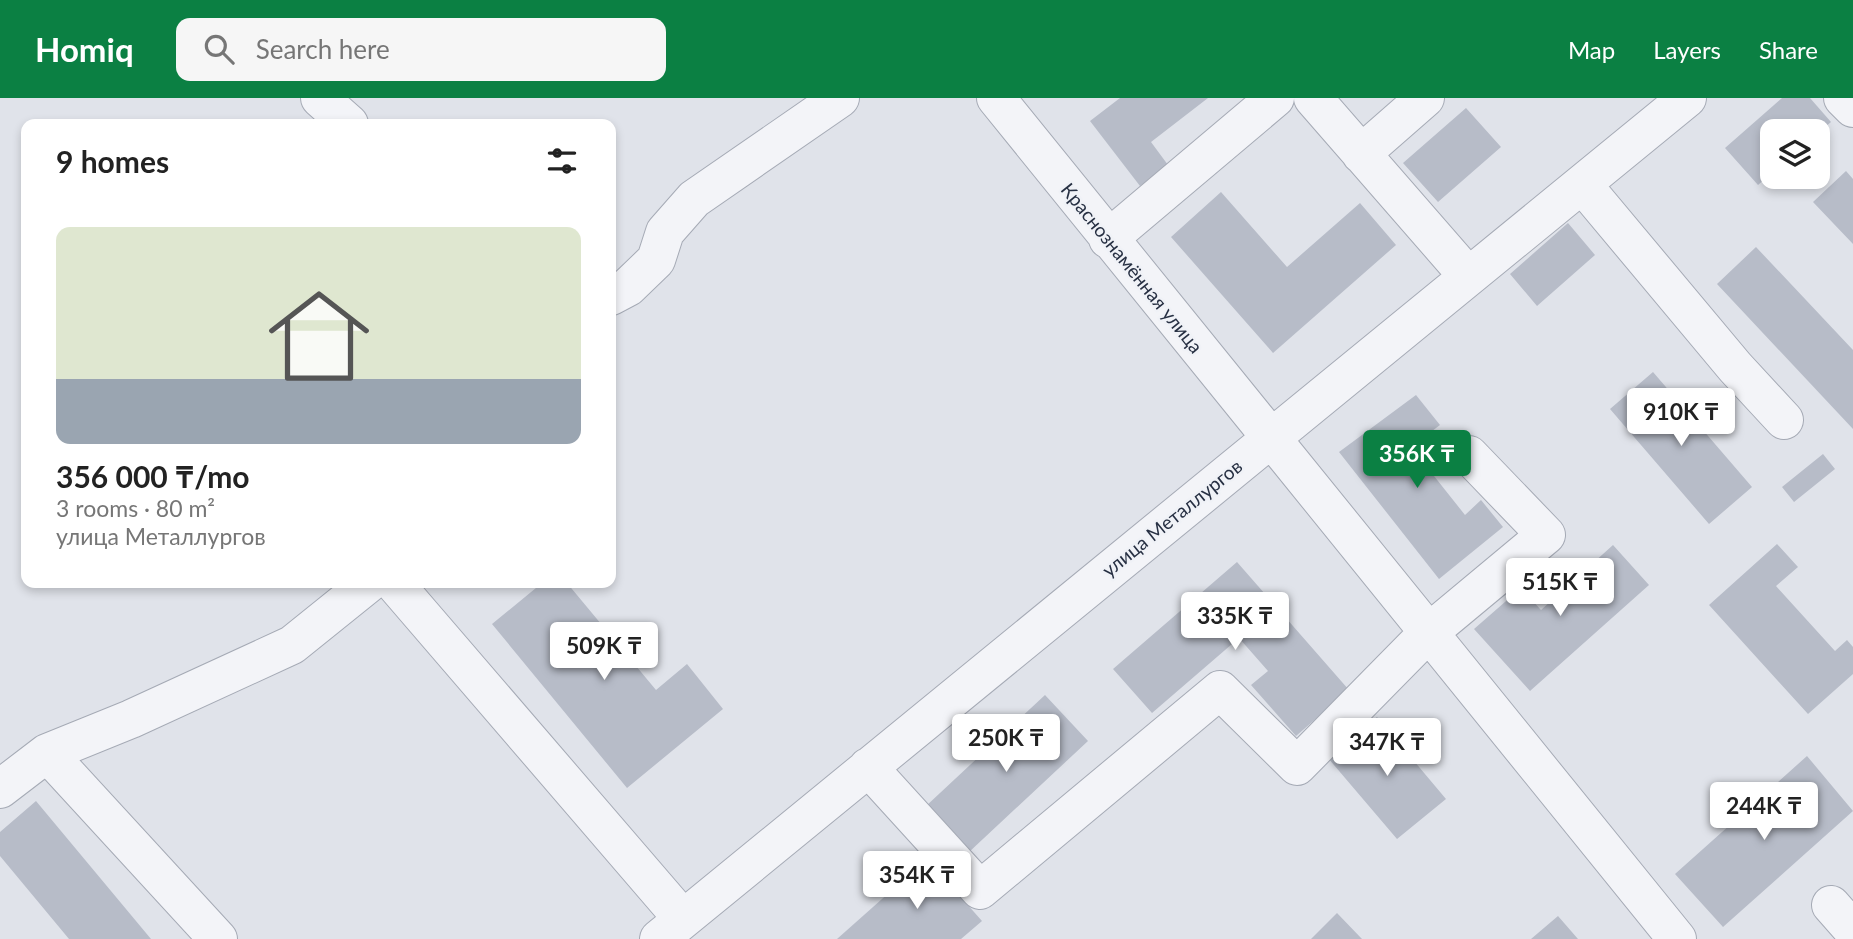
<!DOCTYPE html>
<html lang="en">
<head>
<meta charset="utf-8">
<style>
	:root { --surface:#fff; --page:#f6f6f6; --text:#222; --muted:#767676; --line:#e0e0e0; --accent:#0b8043 }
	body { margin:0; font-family:Lato,sans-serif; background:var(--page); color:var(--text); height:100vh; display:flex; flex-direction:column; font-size:26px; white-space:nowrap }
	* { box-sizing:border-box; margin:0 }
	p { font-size:23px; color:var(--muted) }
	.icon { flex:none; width:38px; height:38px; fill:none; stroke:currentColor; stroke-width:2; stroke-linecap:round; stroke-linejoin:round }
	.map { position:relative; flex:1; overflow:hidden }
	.panel { position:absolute; left:21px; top:21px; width:595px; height:469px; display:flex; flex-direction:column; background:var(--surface); border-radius:14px; box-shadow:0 4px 10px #0003 }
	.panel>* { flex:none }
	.fabs { position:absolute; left:1760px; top:21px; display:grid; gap:14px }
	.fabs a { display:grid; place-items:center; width:70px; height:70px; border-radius:14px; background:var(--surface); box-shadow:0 4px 10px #0003; font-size:35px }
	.price { position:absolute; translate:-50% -60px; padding:0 16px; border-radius:7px; background:#fff; color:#222; font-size:23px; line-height:46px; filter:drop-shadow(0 2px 4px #0008) }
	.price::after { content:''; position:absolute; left:50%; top:42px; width:21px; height:16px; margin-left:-10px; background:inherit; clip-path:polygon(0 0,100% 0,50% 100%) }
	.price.active { background:var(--accent); color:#fff }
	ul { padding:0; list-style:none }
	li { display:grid; align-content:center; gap:14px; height:371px; padding:0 35px }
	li+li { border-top:2px solid var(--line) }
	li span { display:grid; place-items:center; height:217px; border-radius:14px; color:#555 }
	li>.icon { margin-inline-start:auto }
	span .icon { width:126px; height:126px; fill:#fffc; stroke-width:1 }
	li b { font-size:30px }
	h2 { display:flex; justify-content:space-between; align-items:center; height:84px; padding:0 35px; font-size:30px }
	header { display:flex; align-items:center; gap:42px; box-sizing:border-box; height:98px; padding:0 35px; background:var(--accent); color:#fff }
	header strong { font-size:33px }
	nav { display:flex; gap:38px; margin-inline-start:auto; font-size:24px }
	.search { width:490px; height:63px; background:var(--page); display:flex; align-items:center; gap:18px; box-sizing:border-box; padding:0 24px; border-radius:14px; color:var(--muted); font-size:26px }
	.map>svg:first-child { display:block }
</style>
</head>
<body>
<header>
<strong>Homiq</strong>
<div class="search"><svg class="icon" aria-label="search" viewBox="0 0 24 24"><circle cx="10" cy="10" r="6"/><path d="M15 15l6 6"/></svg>Search here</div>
<nav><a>Map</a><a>Layers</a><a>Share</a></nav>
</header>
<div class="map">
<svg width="1853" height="841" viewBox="0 0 1853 841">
	<rect width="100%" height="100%" fill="#e0e3ea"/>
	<path fill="#b7bcc8" d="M1120,0h88l-57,44 17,23 -28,21 -50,-65z
		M1782,0h28l21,24 -13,11 -45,-2v41l-15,13 -33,-37z
		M1466,10l35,39 -63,55 -35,-39z
		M1846,73l7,8v65l-40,-42z
		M1221,94l66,75 73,-64 36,42 -123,108 -102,-116z
		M1568,125l27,32 -58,51 -27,-32z
		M1756,149l97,103v79l-136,-145z
		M1653,274l99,115 -43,37 -99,-115z
		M1416,297l24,30 -29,22 54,68 16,-15 22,27 -64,52 -100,-127z
		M1823,356l12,15 -41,33 -12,-15z
		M1777,446l21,23 -22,19 59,65 12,-11 6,7v27l-45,40 -99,-109z
		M1613,447l36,40 -119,106 -56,-62 47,-41 20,22z
		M1237,464l112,128 -53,46 -45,-51 17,-14 -29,-33 -87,75 -39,-44z
		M542,485h25l89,107 31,-26 36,45 -96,79 -135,-164z
		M1045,597l43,46 -120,112 -43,-46z
		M1377,619l69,82 -49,40 -69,-81z
		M1807,658l46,55 -130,116 -48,-53z
		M36,703l115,138h-82l-69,-83v-24z
		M927,761l55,62 -21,18h-124z
		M1337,815l25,26h-51z
		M1558,818l20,23h-47z"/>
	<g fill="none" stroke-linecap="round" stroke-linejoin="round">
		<defs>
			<path id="minor" d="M320,0l29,26
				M996,0l681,841
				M1313,0l155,178
				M1843,0l10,10
				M1361,56l64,-56
				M1582,86l153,183 49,53
				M1108,141l167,-141
				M611,198l17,-9 28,-27 9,-28 29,-33 146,-101
				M394,485l289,336
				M47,655l171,186
				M868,669l112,123 240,-200 77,76 130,-132 119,-99 -77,-80
				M0,691l47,-36 84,-34 161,-74 77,-62
				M1831,807l22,25
				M659,841l1028,-841"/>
		</defs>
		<use href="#minor" stroke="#a5aab5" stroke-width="40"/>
		<use href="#minor" stroke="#f3f4f8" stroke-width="38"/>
	</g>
	<g text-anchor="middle" stroke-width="5" stroke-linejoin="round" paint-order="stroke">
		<g font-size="19" fill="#273043" stroke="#f0f2f7">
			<text transform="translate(1132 170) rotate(51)" y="7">Краснознамённая улица</text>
			<text transform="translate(1172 420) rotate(-39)" y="7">улица Металлургов</text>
		</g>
	</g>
</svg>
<div class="fabs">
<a><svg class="icon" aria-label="layers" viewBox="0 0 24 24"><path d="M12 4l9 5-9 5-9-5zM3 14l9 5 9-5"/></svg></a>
</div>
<b class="price" style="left:1681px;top:350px">910K ₸</b>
<b class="price active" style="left:1417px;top:392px">356K ₸</b>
<b class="price" style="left:1560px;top:520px">515K ₸</b>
<b class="price" style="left:1235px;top:554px">335K ₸</b>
<b class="price" style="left:604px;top:584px">509K ₸</b>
<b class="price" style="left:1006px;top:676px">250K ₸</b>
<b class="price" style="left:1387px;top:680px">347K ₸</b>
<b class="price" style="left:1764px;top:744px">244K ₸</b>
<b class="price" style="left:917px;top:813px">354K ₸</b>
<section class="panel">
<h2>9 homes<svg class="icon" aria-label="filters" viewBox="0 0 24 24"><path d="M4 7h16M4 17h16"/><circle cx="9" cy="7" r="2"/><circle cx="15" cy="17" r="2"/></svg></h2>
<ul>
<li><span style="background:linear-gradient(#dfe7d0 70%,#9aa5b1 0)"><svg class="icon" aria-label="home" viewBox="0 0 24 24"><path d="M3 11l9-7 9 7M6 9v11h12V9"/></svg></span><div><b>356 000 ₸/mo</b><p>3 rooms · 80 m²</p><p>улица Металлургов</p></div></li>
</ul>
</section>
</div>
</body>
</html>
